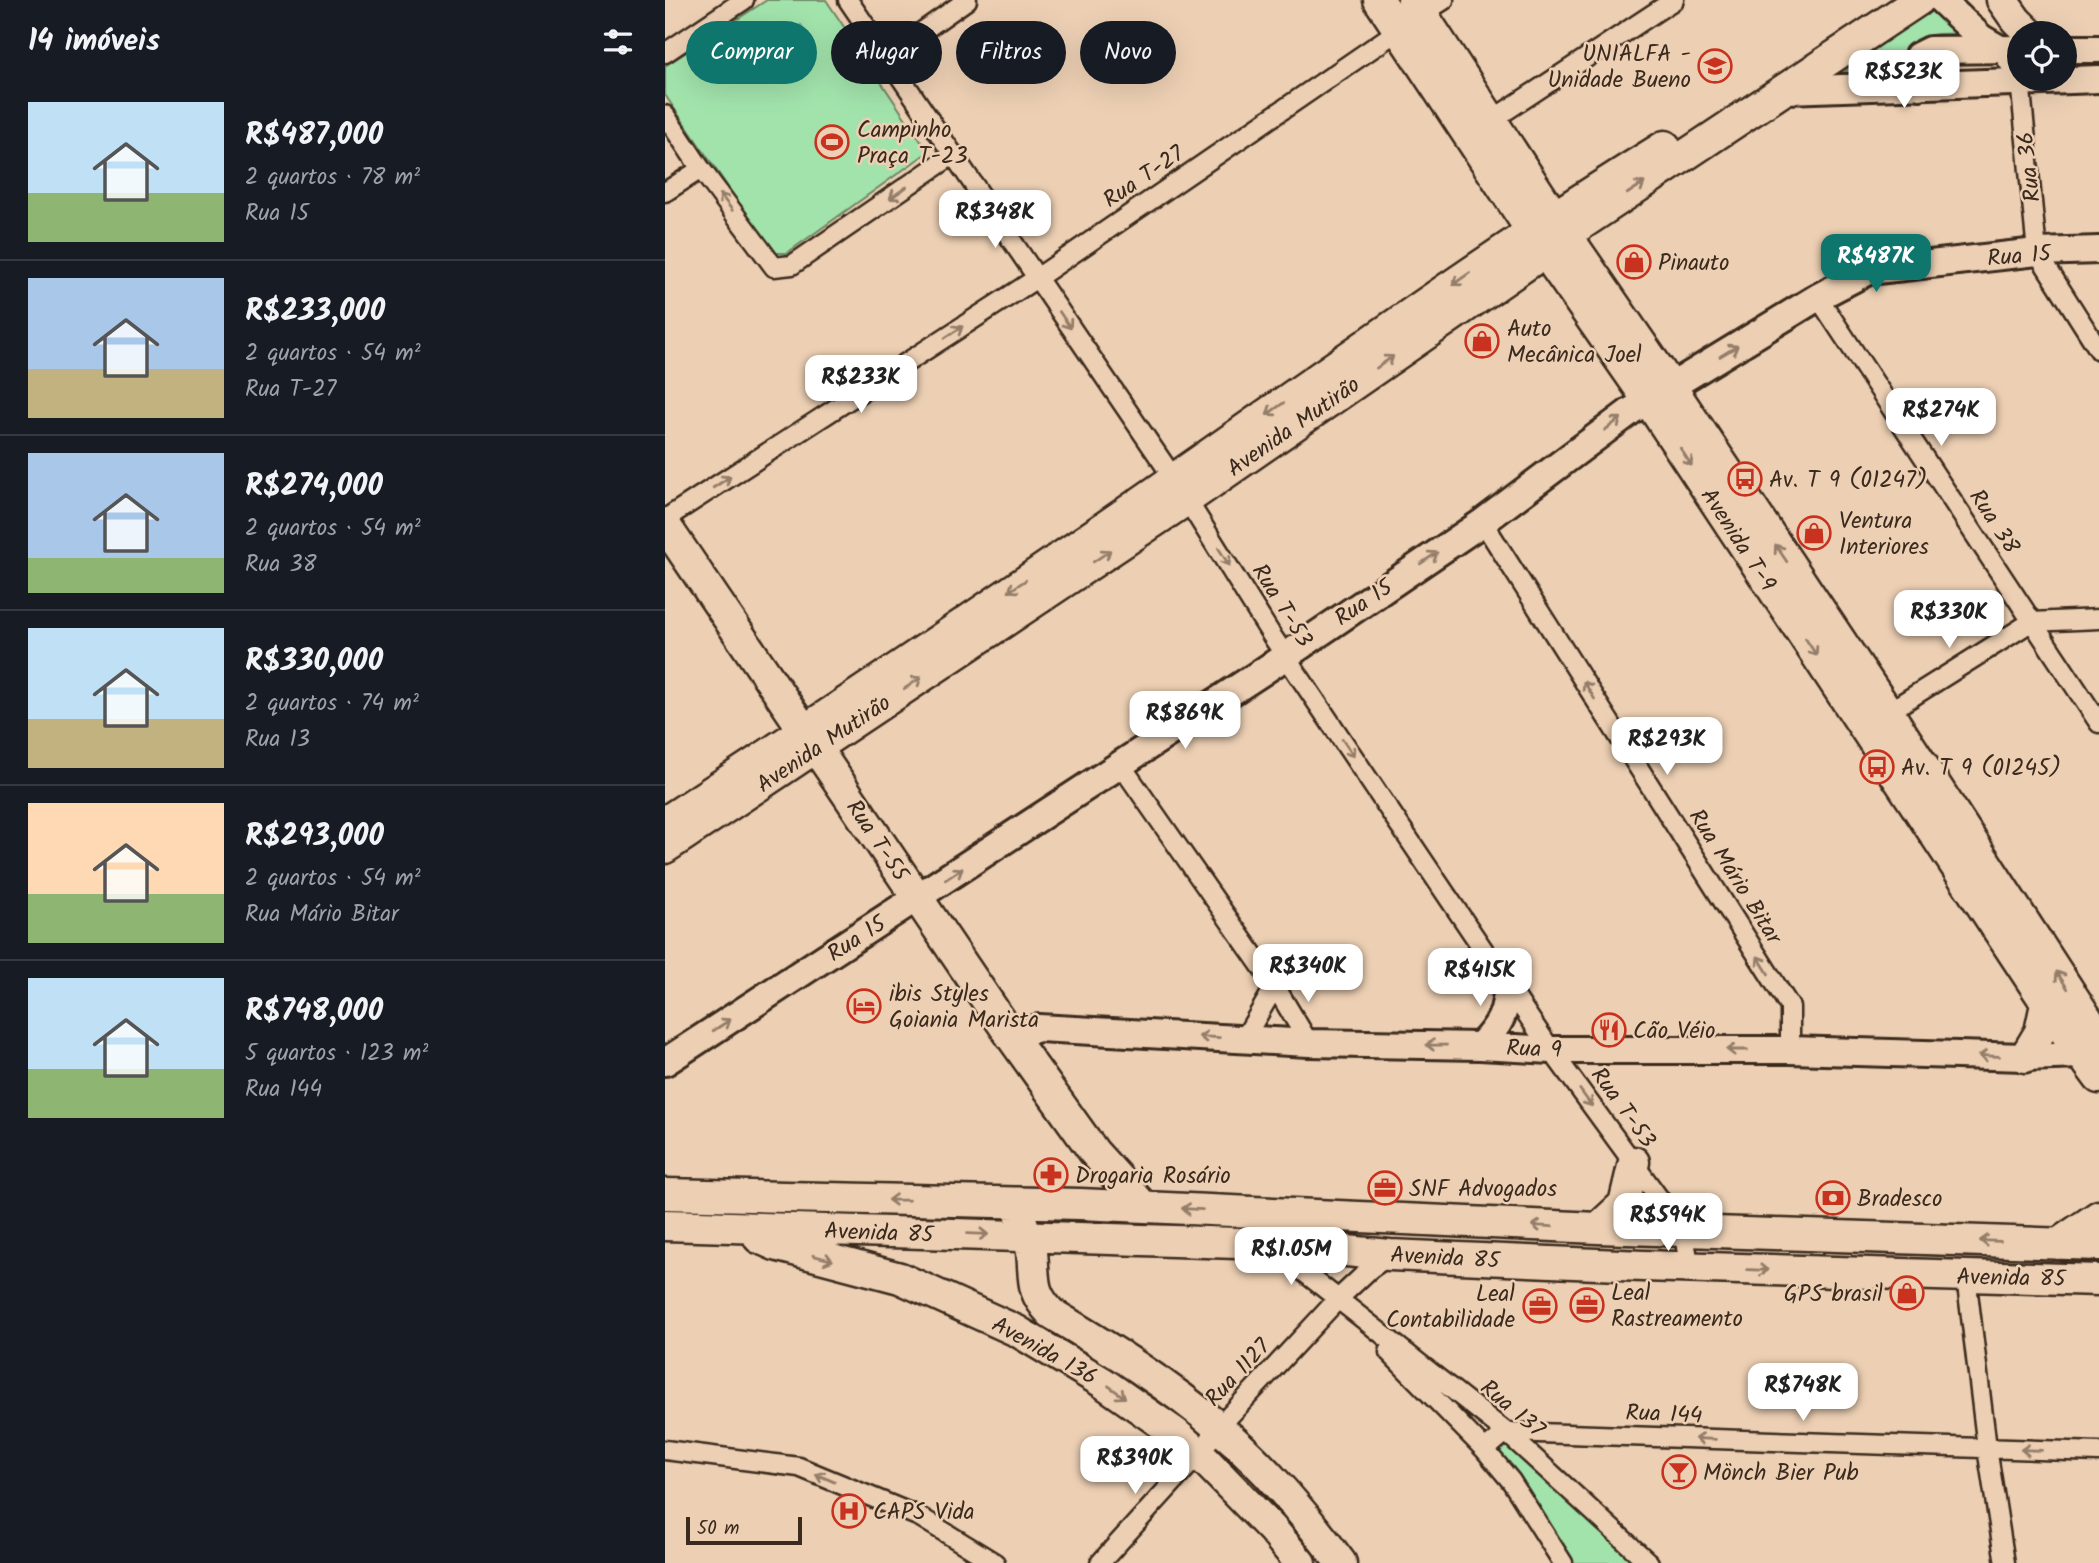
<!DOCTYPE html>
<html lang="pt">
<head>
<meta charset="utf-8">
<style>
	:root { --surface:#171b24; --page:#242831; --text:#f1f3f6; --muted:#9ea1a6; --line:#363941; --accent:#0f766e }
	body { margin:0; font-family:Kalam,sans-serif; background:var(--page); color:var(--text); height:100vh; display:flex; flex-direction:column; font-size:26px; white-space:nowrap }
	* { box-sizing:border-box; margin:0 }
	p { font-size:23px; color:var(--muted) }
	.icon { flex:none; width:38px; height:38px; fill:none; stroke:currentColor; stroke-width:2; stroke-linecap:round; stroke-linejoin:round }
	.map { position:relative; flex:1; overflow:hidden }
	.details { display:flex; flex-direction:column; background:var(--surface); width:665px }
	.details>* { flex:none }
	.banner { position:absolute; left:21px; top:21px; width:665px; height:63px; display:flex; gap:14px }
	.buttons { position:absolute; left:1342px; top:21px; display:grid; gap:14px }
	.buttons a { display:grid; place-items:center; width:70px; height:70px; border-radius:50%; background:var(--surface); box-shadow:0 7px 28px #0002; font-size:35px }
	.scale { position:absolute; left:21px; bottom:18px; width:116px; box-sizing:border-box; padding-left:7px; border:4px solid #3b2a1e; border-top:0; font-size:19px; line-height:24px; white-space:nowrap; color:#3b2a1e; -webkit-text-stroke:5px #edd0b4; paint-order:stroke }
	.price { position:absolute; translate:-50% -60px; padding:0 16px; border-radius:14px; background:#fff; color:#222; font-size:23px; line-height:46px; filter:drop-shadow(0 2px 4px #0008) }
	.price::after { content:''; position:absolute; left:50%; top:42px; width:21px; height:16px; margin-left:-10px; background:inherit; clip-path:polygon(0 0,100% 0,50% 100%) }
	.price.current { background:var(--accent); color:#fff }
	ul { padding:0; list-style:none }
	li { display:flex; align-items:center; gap:21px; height:175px; padding:0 28px }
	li+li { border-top:2px solid var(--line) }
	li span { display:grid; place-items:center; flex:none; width:196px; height:140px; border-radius:0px; color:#555 }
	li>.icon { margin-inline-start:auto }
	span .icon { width:84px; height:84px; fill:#fffc; stroke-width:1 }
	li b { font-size:30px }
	h2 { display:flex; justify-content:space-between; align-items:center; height:84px; padding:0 28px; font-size:30px }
	.tag { padding:0 24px; border-radius:32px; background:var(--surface); box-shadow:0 7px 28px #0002; font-size:24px; line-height:63px }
	.tag.current { background:var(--accent); color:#fff }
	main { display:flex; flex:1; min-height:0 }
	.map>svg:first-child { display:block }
</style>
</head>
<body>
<main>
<section class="details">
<h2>14 imóveis<svg class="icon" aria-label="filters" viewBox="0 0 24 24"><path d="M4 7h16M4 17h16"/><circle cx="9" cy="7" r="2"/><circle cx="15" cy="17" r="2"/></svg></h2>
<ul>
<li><span style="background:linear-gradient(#bfe0f5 65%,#8fb573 0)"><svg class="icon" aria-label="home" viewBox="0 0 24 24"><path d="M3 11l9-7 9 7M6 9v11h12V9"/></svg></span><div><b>R$487,000</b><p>2 quartos · 78 m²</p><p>Rua 15</p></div></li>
<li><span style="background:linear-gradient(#a9c7e8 65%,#c2b280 0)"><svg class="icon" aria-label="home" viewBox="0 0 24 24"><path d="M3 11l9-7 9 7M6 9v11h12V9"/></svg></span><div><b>R$233,000</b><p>2 quartos · 54 m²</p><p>Rua T-27</p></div></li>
<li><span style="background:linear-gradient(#a9c7e8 75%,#8fb573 0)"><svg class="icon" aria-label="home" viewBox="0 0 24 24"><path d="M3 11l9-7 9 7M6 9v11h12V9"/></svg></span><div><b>R$274,000</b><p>2 quartos · 54 m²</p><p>Rua 38</p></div></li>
<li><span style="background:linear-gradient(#bfe0f5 65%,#c2b280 0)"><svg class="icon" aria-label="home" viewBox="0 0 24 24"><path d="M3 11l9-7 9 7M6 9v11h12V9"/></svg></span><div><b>R$330,000</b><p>2 quartos · 74 m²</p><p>Rua 13</p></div></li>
<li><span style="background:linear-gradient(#ffd9b3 65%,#8fb573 0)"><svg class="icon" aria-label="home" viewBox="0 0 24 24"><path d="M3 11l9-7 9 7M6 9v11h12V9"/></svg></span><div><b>R$293,000</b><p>2 quartos · 54 m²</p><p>Rua Mário Bitar</p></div></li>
<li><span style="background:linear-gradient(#bfe0f5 65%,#8fb573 0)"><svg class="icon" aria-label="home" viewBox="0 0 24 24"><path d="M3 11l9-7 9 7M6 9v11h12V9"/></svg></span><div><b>R$748,000</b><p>5 quartos · 123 m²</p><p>Rua 144</p></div></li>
</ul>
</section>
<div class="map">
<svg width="1434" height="1563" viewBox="0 0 1434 1563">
	<rect width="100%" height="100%" fill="#edd0b4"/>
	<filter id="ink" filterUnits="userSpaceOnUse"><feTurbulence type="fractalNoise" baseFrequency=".0143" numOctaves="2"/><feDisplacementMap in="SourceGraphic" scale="14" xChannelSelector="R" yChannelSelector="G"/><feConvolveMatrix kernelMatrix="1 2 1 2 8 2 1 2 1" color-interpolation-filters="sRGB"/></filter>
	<g filter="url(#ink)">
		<path fill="#a2e3ac" stroke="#6e8665" stroke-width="2" d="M102,0h59l102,152 -141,101h-14l-108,-158v-29z
			M1274,2l34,33c-19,-1 -55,-7 -62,17 -2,5 -1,13 -2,18l-27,4 -39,-1z
			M843,1445l136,118h-74l-75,-109z"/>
		<path fill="#90dfed" stroke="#6e979a" stroke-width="2" d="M136,25l11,16 -17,14 -13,-17z"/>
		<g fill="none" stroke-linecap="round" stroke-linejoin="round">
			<defs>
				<path id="street" d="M183,0l326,479 98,157 279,414 132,181 7,37
					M757,14l22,-14
					M1335,49l20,31 17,172 62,98
					M0,53l79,-53
					M221,57l81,-57
					M0,115l36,54 73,98 18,-2 162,-111
					M827,120l182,-120
					M0,192l36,-23
					M1153,297l281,426
					M0,519l372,-241 362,-248
					M818,522l307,485v43
					M1223,712l143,-90 68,-3
					M456,765l154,221 34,57
					M579,1039l31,-53
					M606,1246l235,186 143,131
					M1301,1276l21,172 18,115
					M724,1352l96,98 26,31 52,82
					M0,1450l134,17 121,50 75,46
					M820,1450l21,-18 593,20
					M435,1563l99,-109 20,-27 119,-128 32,-30 20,-14"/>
				<path id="secondary" d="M1276,0l40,38 19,11
					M1400,49h34
					M1255,86l-4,-10 2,-20 12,-6 89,-1
					M1121,90l313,-11
					M346,1036l28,-8 270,15 171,3 71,4h239l235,7 57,-2 15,-6
					M815,1046c21,-22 26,-33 28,-63
					M0,1062l597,-390 221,-150 148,-111 187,-114 50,-26 169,-19 62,-2"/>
				<path id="primary" d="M714,0l177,268 92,132 420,636 31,42
					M748,0l154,236 104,151 217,325 211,325
					M1337,0l14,20 13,13
					M0,525l346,511 83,116 50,55
					M0,822c173,-113 344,-228 513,-346 161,-112 320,-227 487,-330
					M0,848l523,-349 358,-248 33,-25 340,-226
					M1360,1057l15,-25 6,-28
					M0,1194l415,10 518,24 501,17
					M356,1220c4,11 9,21 11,32 3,28 -2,39 19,61 58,35 117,71 168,115 46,38 86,87 122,135
					M0,1225l604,19 121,11 253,11 456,14
					M933,1228l26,-24 10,-42
					M94,1238l16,7 125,33 117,53 85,51 73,51 24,21 73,75 28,34
					M1393,1244l41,-28"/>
			</defs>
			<use href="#street" stroke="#3b2a1e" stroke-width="23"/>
			<use href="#secondary" stroke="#3b2a1e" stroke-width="32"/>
			<use href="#primary" stroke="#3b2a1e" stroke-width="35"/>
			<use href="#street" stroke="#edd0b4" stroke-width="18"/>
			<use href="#secondary" stroke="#edd0b4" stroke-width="26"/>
			<use href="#primary" stroke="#edd0b4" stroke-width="30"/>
		</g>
		<defs><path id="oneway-shaft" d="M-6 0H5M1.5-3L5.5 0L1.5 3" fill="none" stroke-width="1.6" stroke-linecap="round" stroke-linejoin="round" transform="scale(1.75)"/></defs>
		<g stroke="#947d69">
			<use href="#oneway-shaft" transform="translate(971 188) rotate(-33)"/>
			<use href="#oneway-shaft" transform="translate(233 193) rotate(145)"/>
			<use href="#oneway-shaft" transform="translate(61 202) rotate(-127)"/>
			<use href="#oneway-shaft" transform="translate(796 279) rotate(145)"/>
			<use href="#oneway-shaft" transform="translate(400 320) rotate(56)"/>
			<use href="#oneway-shaft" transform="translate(289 332) rotate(-33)"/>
			<use href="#oneway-shaft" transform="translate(1064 351) rotate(-31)"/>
			<use href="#oneway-shaft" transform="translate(720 362) rotate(-35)"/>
			<use href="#oneway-shaft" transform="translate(610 409) rotate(145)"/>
			<use href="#oneway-shaft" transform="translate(948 424) rotate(-37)"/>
			<use href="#oneway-shaft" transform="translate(1021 457) rotate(57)"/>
			<use href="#oneway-shaft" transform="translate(57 482) rotate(-33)"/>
			<use href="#oneway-shaft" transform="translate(1116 553) rotate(-124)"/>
			<use href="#oneway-shaft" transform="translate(437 556) rotate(-34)"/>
			<use href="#oneway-shaft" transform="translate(559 557) rotate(58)"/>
			<use href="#oneway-shaft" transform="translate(764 558) rotate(-34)"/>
			<use href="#oneway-shaft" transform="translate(352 586) rotate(146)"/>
			<use href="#oneway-shaft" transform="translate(1146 647) rotate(57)"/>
			<use href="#oneway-shaft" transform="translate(248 683) rotate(-34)"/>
			<use href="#oneway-shaft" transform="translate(924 690) rotate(-122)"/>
			<use href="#oneway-shaft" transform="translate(683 748) rotate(56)"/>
			<use href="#oneway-shaft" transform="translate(289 874) rotate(-33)"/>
			<use href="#oneway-shaft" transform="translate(1098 965) rotate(-122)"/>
			<use href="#oneway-shaft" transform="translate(1397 980) rotate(-123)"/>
			<use href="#oneway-shaft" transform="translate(57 1025) rotate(-33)"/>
			<use href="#oneway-shaft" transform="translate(544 1037) rotate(-177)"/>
			<use href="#oneway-shaft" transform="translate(771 1045) rotate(-179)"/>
			<use href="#oneway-shaft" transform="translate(1072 1050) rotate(-180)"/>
			<use href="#oneway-shaft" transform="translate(1324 1056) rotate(-178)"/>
			<use href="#oneway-shaft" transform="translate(921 1098) rotate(54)"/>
			<use href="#oneway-shaft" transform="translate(233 1200) rotate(-179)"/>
			<use href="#oneway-shaft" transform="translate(527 1209) rotate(-177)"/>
			<use href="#oneway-shaft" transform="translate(877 1226) rotate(-177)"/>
			<use href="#oneway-shaft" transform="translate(313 1234) rotate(2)"/>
			<use href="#oneway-shaft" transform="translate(1325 1241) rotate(-178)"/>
			<use href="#oneway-shaft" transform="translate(158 1258) rotate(15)"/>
			<use href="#oneway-shaft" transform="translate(1093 1270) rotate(2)"/>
			<use href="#oneway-shaft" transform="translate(452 1392) rotate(36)"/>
			<use href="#oneway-shaft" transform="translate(1040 1439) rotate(-178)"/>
			<use href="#oneway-shaft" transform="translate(1366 1450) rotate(-178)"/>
			<use href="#oneway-shaft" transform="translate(160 1478) rotate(-157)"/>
		</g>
	</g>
	<defs>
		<symbol id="school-ring" viewBox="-11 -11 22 22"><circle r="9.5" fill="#edd0b4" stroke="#c8321e" stroke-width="1.5"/><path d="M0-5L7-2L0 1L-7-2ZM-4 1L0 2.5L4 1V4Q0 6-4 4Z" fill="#c8321e"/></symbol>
		<symbol id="stadium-ring" viewBox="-11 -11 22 22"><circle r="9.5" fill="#edd0b4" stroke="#c8321e" stroke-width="1.5"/><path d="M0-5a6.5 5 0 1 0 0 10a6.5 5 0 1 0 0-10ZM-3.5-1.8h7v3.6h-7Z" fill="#c8321e"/></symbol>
		<symbol id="shop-ring" viewBox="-11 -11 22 22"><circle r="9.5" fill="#edd0b4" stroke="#c8321e" stroke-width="1.5"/><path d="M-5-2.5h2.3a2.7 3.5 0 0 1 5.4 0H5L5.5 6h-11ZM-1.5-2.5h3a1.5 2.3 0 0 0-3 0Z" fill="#c8321e"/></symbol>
		<symbol id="bus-ring" viewBox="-11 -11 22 22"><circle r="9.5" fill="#edd0b4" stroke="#c8321e" stroke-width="1.5"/><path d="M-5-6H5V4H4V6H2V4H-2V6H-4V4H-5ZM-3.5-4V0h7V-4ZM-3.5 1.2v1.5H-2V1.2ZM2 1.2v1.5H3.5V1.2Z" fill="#c8321e"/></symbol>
		<symbol id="hotel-ring" viewBox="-11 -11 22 22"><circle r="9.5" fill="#edd0b4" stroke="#c8321e" stroke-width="1.5"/><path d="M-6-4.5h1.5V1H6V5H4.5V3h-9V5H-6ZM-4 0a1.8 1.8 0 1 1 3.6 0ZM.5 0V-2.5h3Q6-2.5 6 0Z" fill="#c8321e"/></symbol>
		<symbol id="restaurant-ring" viewBox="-11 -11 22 22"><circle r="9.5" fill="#edd0b4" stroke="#c8321e" stroke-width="1.5"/><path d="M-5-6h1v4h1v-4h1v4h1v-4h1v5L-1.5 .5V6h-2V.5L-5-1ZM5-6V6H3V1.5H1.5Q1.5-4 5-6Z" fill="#c8321e"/></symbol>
		<symbol id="pharmacy-ring" viewBox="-11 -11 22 22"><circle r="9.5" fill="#edd0b4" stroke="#c8321e" stroke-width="1.5"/><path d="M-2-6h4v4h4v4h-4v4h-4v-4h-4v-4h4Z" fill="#c8321e"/></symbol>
		<symbol id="office-ring" viewBox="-11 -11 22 22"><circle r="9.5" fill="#edd0b4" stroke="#c8321e" stroke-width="1.5"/><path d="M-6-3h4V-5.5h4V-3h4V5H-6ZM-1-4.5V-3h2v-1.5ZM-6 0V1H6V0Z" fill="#c8321e"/></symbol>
		<symbol id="bank-ring" viewBox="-11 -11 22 22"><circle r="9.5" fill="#edd0b4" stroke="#c8321e" stroke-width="1.5"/><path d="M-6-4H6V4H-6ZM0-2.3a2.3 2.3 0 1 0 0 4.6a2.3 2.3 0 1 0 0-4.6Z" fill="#c8321e"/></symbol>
		<symbol id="bar-ring" viewBox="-11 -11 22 22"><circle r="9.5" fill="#edd0b4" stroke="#c8321e" stroke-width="1.5"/><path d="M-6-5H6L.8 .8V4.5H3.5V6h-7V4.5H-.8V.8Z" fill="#c8321e"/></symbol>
		<symbol id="hospital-ring" viewBox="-11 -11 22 22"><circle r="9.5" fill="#edd0b4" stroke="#c8321e" stroke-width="1.5"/><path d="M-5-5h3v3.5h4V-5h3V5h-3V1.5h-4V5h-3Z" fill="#c8321e"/></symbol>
	</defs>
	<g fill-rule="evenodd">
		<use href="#school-ring" x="1031" y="47" width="38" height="38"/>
		<use href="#stadium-ring" x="148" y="123" width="38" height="38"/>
		<use href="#shop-ring" x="950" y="243" width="38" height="38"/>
		<use href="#shop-ring" x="798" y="322" width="38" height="38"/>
		<use href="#bus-ring" x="1061" y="460" width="38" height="38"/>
		<use href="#shop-ring" x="1130" y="514" width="38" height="38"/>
		<use href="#bus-ring" x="1193" y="748" width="38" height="38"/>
		<use href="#hotel-ring" x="180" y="987" width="38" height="38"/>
		<use href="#restaurant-ring" x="925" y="1011" width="38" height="38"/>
		<use href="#pharmacy-ring" x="367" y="1156" width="38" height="38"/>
		<use href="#office-ring" x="701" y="1169" width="38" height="38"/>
		<use href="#bank-ring" x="1149" y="1179" width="38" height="38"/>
		<use href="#shop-ring" x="1223" y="1274" width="38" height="38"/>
		<use href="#office-ring" x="903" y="1286" width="38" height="38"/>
		<use href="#office-ring" x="856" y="1287" width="38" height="38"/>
		<use href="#bar-ring" x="995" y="1453" width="38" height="38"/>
		<use href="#hospital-ring" x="165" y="1492" width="38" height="38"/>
	</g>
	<g text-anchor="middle" stroke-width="5" stroke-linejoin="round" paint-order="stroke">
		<g font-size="23" fill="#3b2a1e" stroke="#edd0b4" text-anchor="start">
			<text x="1026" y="61" text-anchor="end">UNIALFA -<tspan x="1026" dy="26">Unidade Bueno</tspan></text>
			<text x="192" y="137">Campinho<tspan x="192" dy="26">Praça T-23</tspan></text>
			<text x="993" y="270">Pinauto</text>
			<text x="842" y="336">Auto<tspan x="842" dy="26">Mecânica Joel</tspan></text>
			<text x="1104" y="487">Av. T 9 (01247)</text>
			<text x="1174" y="528">Ventura<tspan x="1174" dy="26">Interiores</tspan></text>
			<text x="1236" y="775">Av. T 9 (01245)</text>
			<text x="224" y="1001">ibis Styles<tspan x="224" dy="26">Goiania Marista</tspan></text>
			<text x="968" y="1038">Cão Véio</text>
			<text x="410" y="1183">Drogaria Rosário</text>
			<text x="744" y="1196">SNF Advogados</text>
			<text x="1192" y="1206">Bradesco</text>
			<text x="946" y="1300">Leal<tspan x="946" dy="26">Rastreamento</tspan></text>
			<text x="850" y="1301" text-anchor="end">Leal<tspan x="850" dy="26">Contabilidade</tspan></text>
			<text x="1218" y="1301" text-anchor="end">GPS brasil</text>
			<text x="1038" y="1480">Mönch Bier Pub</text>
			<text x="208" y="1519">CAPS Vida</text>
		</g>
		<g font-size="23" fill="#3b2a1e" stroke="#edd0b4">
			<text transform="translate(1363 167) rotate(-96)" y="8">Rua 36</text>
			<text transform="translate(478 176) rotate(-34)" y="8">Rua T-27</text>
			<text transform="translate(1354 255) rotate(-5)" y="8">Rua 15</text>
			<text transform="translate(628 426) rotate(-35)" y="8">Avenida Mutirão</text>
			<text transform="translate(1330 521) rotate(57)" y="8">Rua 38</text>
			<text transform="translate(1074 539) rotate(57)" y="8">Avenida T-9</text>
			<text transform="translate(698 602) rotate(-34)" y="8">Rua 15</text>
			<text transform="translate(618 605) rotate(58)" y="8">Rua T-53</text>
			<text transform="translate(158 743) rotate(-34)" y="8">Avenida Mutirão</text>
			<text transform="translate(213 840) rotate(56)" y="8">Rua T-55</text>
			<text transform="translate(1071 876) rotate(58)" y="8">Rua Mário Bitar</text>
			<text transform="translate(191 938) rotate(-33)" y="8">Rua 15</text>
			<text transform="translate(869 1048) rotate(2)" y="8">Rua 9</text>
			<text transform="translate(959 1107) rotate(54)" y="8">Rua T-53</text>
			<text transform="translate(214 1232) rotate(2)" y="8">Avenida 85</text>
			<text transform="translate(780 1257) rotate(3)" y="8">Avenida 85</text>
			<text transform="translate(1346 1277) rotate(1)" y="8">Avenida 85</text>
			<text transform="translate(380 1350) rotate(29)" y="8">Avenida 136</text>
			<text transform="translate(572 1372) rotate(-47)" y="8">Rua 1127</text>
			<text transform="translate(848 1408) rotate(40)" y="8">Rua 137</text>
			<text transform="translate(999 1413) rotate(2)" y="8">Rua 144</text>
		</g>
	</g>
</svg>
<div class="buttons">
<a><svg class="icon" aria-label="locate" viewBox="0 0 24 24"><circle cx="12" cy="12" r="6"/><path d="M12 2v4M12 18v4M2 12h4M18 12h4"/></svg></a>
</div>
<div class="scale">50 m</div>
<b class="price" style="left:1239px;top:110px">R$523K</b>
<b class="price" style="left:330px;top:250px">R$348K</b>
<b class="price current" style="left:1211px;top:294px">R$487K</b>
<b class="price" style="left:196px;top:415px">R$233K</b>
<b class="price" style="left:1276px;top:448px">R$274K</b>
<b class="price" style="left:1284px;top:650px">R$330K</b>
<b class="price" style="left:520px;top:751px">R$869K</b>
<b class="price" style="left:1002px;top:777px">R$293K</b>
<b class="price" style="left:643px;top:1004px">R$340K</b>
<b class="price" style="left:815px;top:1008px">R$415K</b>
<b class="price" style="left:1003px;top:1253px">R$594K</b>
<b class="price" style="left:626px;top:1287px">R$1.05M</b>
<b class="price" style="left:1138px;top:1423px">R$748K</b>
<b class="price" style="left:470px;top:1496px">R$390K</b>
<div class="banner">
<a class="tag current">Comprar</a>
<a class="tag">Alugar</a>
<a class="tag">Filtros</a>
<a class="tag">Novo</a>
</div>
</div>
</main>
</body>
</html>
